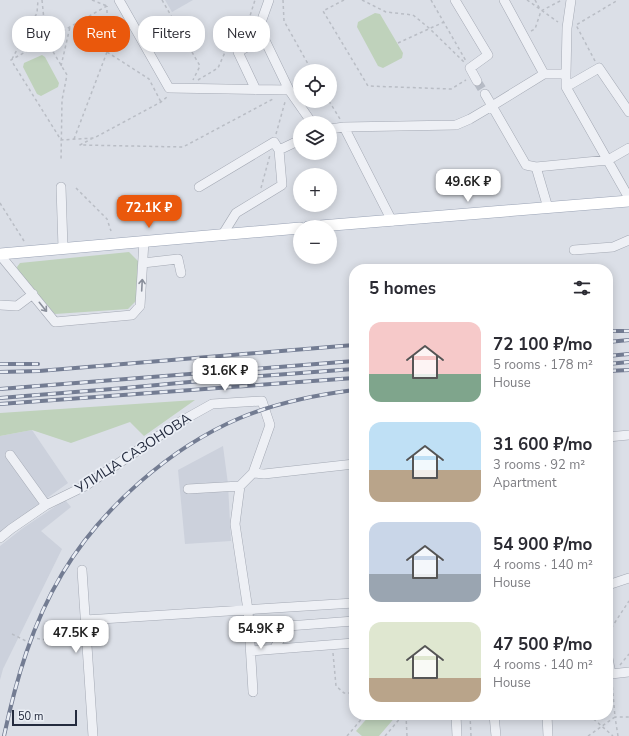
<!DOCTYPE html>
<html lang="en">
<head>
<meta charset="utf-8">
<style>
	:root { --surface:#fff; --page:#f7f7f7; --text:#2b2b33; --muted:#7c7c81; --accent:#ea580c }
	body { margin:0; font-family:"Nunito Sans",sans-serif; background:var(--page); color:var(--text); height:100vh; display:flex; flex-direction:column; font-size:15px; white-space:nowrap }
	* { box-sizing:border-box; margin:0 }
	p { font-size:13px; color:var(--muted) }
	.icon { flex:none; width:22px; height:22px; fill:none; stroke:currentColor; stroke-width:2; stroke-linecap:round; stroke-linejoin:round }
	.map { position:relative; flex:1; overflow:hidden }
	.sheet { position:absolute; left:349px; top:264px; width:264px; height:456px; display:flex; flex-direction:column; background:var(--surface); border-radius:16px; box-shadow:0 2px 10px #0003 }
	.sheet>* { flex:none }
	.hud { position:absolute; left:12px; top:16px; width:277px; height:36px; display:flex; gap:8px }
	.controls { position:absolute; left:293px; top:64px; display:grid; gap:8px }
	.controls a { display:grid; place-items:center; width:44px; height:44px; border-radius:50%; background:var(--surface); box-shadow:0 2px 10px #0003; font-size:20px }
	.scale { position:absolute; left:12px; bottom:10px; width:65px; box-sizing:border-box; padding-left:4px; border:2px solid #242b3e; border-top:0; font-size:11px; line-height:14px; white-space:nowrap; color:#242b3e; -webkit-text-stroke:3px #eaeef5; paint-order:stroke }
	.price { position:absolute; translate:-50% -34px; padding:0 9px; border-radius:8px; background:#fff; color:#222; font-size:13px; line-height:26px; filter:drop-shadow(0 1px 2px #0008) }
	.price::after { content:''; position:absolute; left:50%; top:24px; width:12px; height:9px; margin-left:-6px; background:inherit; clip-path:polygon(0 0,100% 0,50% 100%) }
	.price.on { background:var(--accent); color:#fff }
	ul { padding:0; list-style:none }
	li { display:flex; align-items:center; gap:12px; height:100px; padding:0 20px }
	li span { display:grid; place-items:center; flex:none; width:112px; height:80px; border-radius:12px; color:#555 }
	li>.icon { margin-inline-start:auto }
	span .icon { width:48px; height:48px; fill:#fffc; stroke-width:1 }
	li b { font-size:17px }
	h2 { display:flex; justify-content:space-between; align-items:center; height:48px; padding:0 20px; font-size:17px }
	.tag { padding:0 14px; border-radius:16px; background:var(--surface); box-shadow:0 2px 10px #0003; font-size:14px; line-height:36px }
	.tag.on { background:var(--accent); color:#fff }
	.map>svg:first-child { display:block }
</style>
</head>
<body>
<div class="map">
<svg width="629" height="736" viewBox="0 0 629 736">
	<rect width="100%" height="100%" fill="#dbdfe7"/>
	<path fill="#ccd1dc" d="M165,0h28l-21,12z
		M32,430l36,53 -68,49v-96z
		M223,446l5,38 3,57 -46,3 -7,-74z
		M65,500l6,7 -30,24 21,18 -59,120 -3,11v-134l23,-18z"/>
	<path fill="#bfd2bb" d="M375,13l5,1 23,39 -1,5 -19,10 -5,-2 -21,-39 1,-5z
		M42,55l3,2 14,26 -1,4 -17,9 -4,-2 -14,-27 1,-4z
		M129,252l9,9 -2,40 -8,8 -73,5 -37,-42 -1,-5 3,-4z
		M195,400l-51,36 -14,-14 -59,21 -39,-13 -32,6v-23z
		M370,715h27l-18,21h-17l-6,-5z"/>
	<g fill="none" stroke-linecap="round" stroke-linejoin="round">
		<path stroke="#b6bbc5" stroke-width="9" stroke-dasharray="9 4.5" stroke-linecap="butt" d="M477,81l8,13"/>
		<defs>
			<path id="minor" d="M119,0l50,88 120,2 23,33
				M269,0l-10,28 30,62
				M455,0l33,55 -18,13 7,13
				M504,0l40,74h22v13l63,111
				M566,74l1,-46 4,-28
				M566,87l33,-19 30,44
				M256,90l-18,-38 26,-15
				M344,127l48,94
				M330,129l14,-2 112,-2 14,-6 22,-13 -7,-12
				M279,150l21,-10
				M536,167l-10,-2 -34,-59 52,-32
				M61,187l2,61
				M199,187l75,-45 5,8 3,35 -46,28 -13,21
				M548,208l-12,-41 72,-7 21,-12
				M574,250l39,-3 16,-7
				M0,255l55,67 77,-7 8,-9 4,-65
				M143,263l35,-4 3,14
				M0,305l17,1 16,-12
				M608,437l21,-2
				M10,455l36,50
				M253,473l11,1 90,-10
				M188,489l52,-3
				M0,538l11,-9 35,-24 39,-19 93,-63 34,-19 50,-3 8,24 -17,48 -13,13 -5,38 13,86 5,82
				M82,570l11,166
				M608,585l21,-7
				M85,620l269,-17
				M274,649l14,-23 66,-5
				M251,651l103,-8
				M608,658l3,16 18,-2
				M456,715l1,21
				M494,715l2,21
				M547,715l1,21"/>
			<path id="major" d="M308,227l321,-26
				M0,254l300,-26"/>
		</defs>
		<use href="#minor" stroke="#a4a9b4" stroke-width="10"/>
		<use href="#major" stroke="#99a2b4" stroke-width="12"/>
		<path stroke="#b9bdc5" stroke-width="1.5" stroke-dasharray="3 3" stroke-linecap="butt" d="M42,0l4,40 21,35 -5,25 -1,61
			M92,0l15,6
			M162,0l38,66 -7,14
			M283,0l1,21 28,50
			M344,0l-21,11 45,75 83,3 15,-9
			M362,0l24,12 27,3 16,13 35,34
			M431,0l35,61
			M527,0l31,22
			M535,0l5,9
			M107,6l-96,54 50,80 33,-2 67,-36 6,-5
			M531,31l4,-2 6,-18 21,-11
			M243,38l12,-38
			M398,43l46,-21
			M107,52l42,27 12,23
			M12,59l25,-46 1,-13
			M595,61l-19,-36 42,-25
			M61,66l9,-39
			M198,80l20,-12 8,-18 5,-3
			M329,101l11,18
			M276,134l9,-32
			M93,138l-13,7 103,2 90,-48
			M74,139l33,-87v-46
			M76,188l31,31 4,12
			M261,188l9,-33
			M0,203l24,38
			M608,633l21,-32
			M12,634l18,9 3,-5 45,6
			M333,653l3,33 8,7h10
			M620,665l9,-11
			M406,715l1,21
			M470,715l1,21
			M589,715l24,21
			M347,736l18,-21
			M385,736l18,-21
			M588,736l27,-19 -3,-34
			M618,736l-3,-19h14"/>
		<use href="#minor" stroke="#eef0f5" stroke-width="9"/>
		<use href="#major" stroke="#fff" stroke-width="11"/>
		<defs>
			<path id="rail" d="M608,331h21
				M608,342l21,-2
				M608,356l21,-2
				M0,364h38
				M608,364l21,-2
				M608,371l21,-1
				M0,372l39,-1 315,-26
				M0,389l354,-28
				M0,398l125,-10 97,-9 132,-10
				M0,404l354,-26
				M4,736c12,-56 28,-112 58,-162 39,-65 107,-126 178,-156 36,-15 75,-23 114,-28"/>
		</defs>
		<use href="#rail" stroke="#737c92" stroke-width="4"/>
		<use href="#rail" stroke="#eaeef5" stroke-width="2.5" stroke-dasharray="8" stroke-linecap="butt"/>
	</g>
	<defs><path id="oneway-shaft" d="M-6 0H5M1.5-3L5.5 0L1.5 3" fill="none" stroke-width="1.6" stroke-linecap="round" stroke-linejoin="round"/></defs>
	<g stroke="#898e9a">
		<use href="#oneway-shaft" transform="translate(142 285) rotate(-87)"/>
		<use href="#oneway-shaft" transform="translate(43 307) rotate(51)"/>
	</g>
	<g text-anchor="middle" stroke-width="3.5" stroke-linejoin="round" paint-order="stroke">
		<g font-size="14" fill="#242b3e" stroke="#eaeef5">
			<text transform="translate(133 453) rotate(-33)" y="5">УЛИЦА САЗОНОВА</text>
		</g>
	</g>
</svg>
<div class="controls">
<a><svg class="icon" aria-label="locate" viewBox="0 0 24 24"><circle cx="12" cy="12" r="6"/><path d="M12 2v4M12 18v4M2 12h4M18 12h4"/></svg></a>
<a><svg class="icon" aria-label="layers" viewBox="0 0 24 24"><path d="M12 4l9 5-9 5-9-5zM3 14l9 5 9-5"/></svg></a>
<a>+</a>
<a>−</a>
</div>
<div class="scale">50 m</div>
<b class="price" style="left:468px;top:203px">49.6K ₽</b>
<b class="price on" style="left:149px;top:229px">72.1K ₽</b>
<b class="price" style="left:225px;top:392px">31.6K ₽</b>
<b class="price" style="left:261px;top:650px">54.9K ₽</b>
<b class="price" style="left:76px;top:654px">47.5K ₽</b>
<div class="hud">
<a class="tag">Buy</a>
<a class="tag on">Rent</a>
<a class="tag">Filters</a>
<a class="tag">New</a>
</div>
<section class="sheet">
<h2>5 homes<svg class="icon" aria-label="filters" viewBox="0 0 24 24"><path d="M4 7h16M4 17h16"/><circle cx="9" cy="7" r="2"/><circle cx="15" cy="17" r="2"/></svg></h2>
<ul>
<li><span style="background:linear-gradient(#f6c9c9 65%,#7fa58c 0)"><svg class="icon" aria-label="home" viewBox="0 0 24 24"><path d="M3 11l9-7 9 7M6 9v11h12V9"/></svg></span><div><b>72 100 ₽/mo</b><p>5 rooms · 178 m²</p><p>House</p></div></li>
<li><span style="background:linear-gradient(#bfe0f5 60%,#b9a48a 0)"><svg class="icon" aria-label="home" viewBox="0 0 24 24"><path d="M3 11l9-7 9 7M6 9v11h12V9"/></svg></span><div><b>31 600 ₽/mo</b><p>3 rooms · 92 m²</p><p>Apartment</p></div></li>
<li><span style="background:linear-gradient(#c9d6e8 65%,#9aa5b1 0)"><svg class="icon" aria-label="home" viewBox="0 0 24 24"><path d="M3 11l9-7 9 7M6 9v11h12V9"/></svg></span><div><b>54 900 ₽/mo</b><p>4 rooms · 140 m²</p><p>House</p></div></li>
<li><span style="background:linear-gradient(#dfe7d0 70%,#b9a48a 0)"><svg class="icon" aria-label="home" viewBox="0 0 24 24"><path d="M3 11l9-7 9 7M6 9v11h12V9"/></svg></span><div><b>47 500 ₽/mo</b><p>4 rooms · 140 m²</p><p>House</p></div></li>
</ul>
</section>
</div>
</body>
</html>
